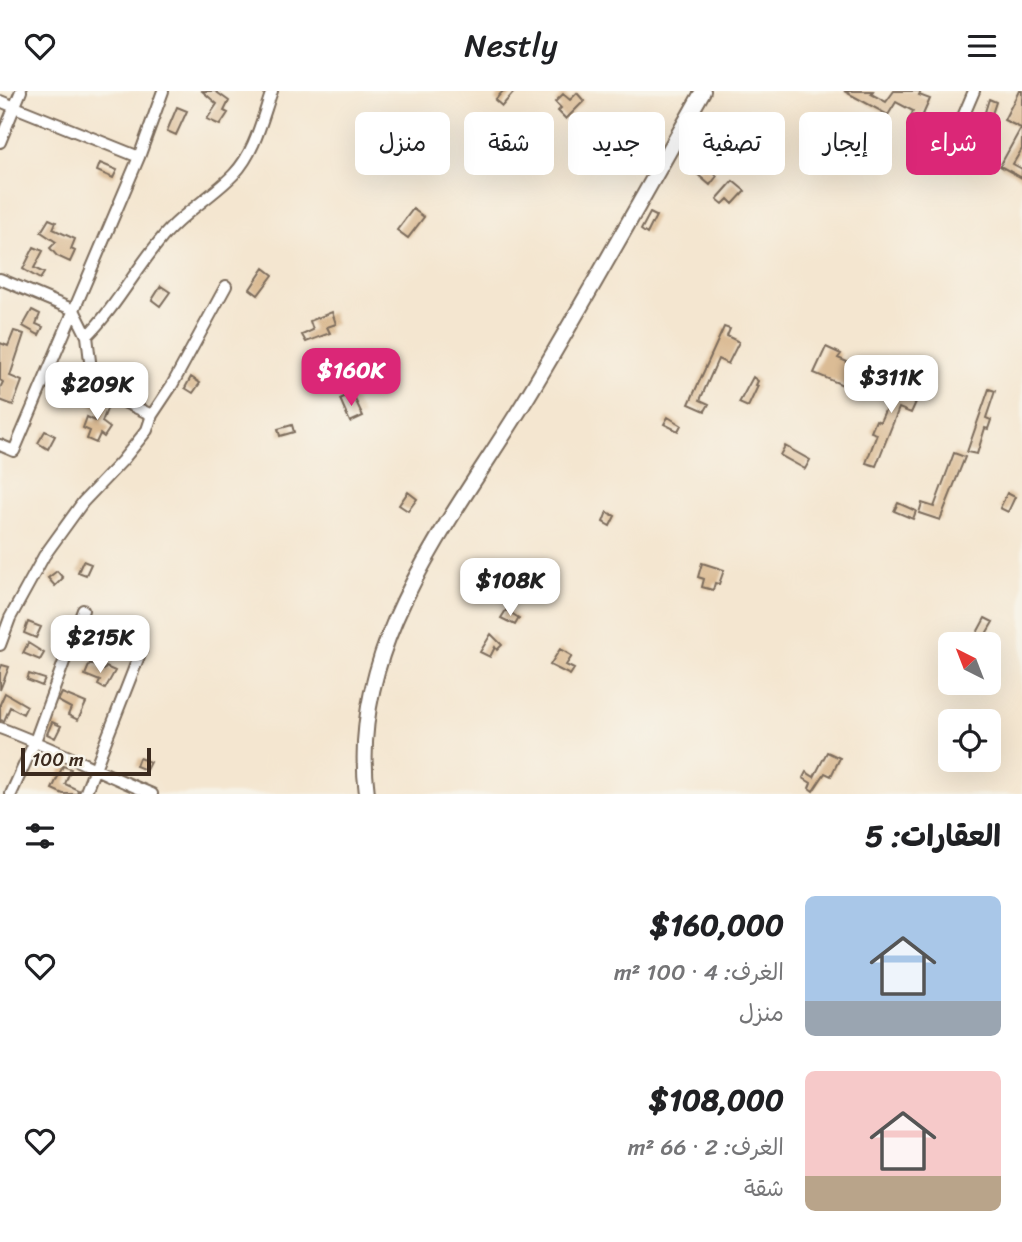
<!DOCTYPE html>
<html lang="ar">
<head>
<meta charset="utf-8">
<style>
	:root { --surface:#fff; --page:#f2f2f2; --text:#202124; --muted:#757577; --accent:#db2777 }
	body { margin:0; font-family:Sriracha,"Playpen Sans Arabic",sans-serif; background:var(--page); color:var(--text); direction:rtl; height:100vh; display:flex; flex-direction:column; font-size:26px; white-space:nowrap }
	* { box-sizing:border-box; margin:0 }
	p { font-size:23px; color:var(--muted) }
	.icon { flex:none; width:38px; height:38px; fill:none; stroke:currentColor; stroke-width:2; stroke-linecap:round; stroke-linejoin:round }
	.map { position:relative; height:703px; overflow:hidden; direction:ltr }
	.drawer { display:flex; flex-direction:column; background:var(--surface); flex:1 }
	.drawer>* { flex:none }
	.guide { position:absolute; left:21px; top:21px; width:980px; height:63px; direction:rtl; display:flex; gap:14px }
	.needle { width:46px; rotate:318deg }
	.buttons { position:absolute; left:938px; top:541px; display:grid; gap:14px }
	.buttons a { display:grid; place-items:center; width:63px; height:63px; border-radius:10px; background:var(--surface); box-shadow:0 7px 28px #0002; font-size:35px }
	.scale { position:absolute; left:21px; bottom:18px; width:130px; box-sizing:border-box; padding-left:7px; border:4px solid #3b2a1e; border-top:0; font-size:19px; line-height:24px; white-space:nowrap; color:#3b2a1e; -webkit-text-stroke:5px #f7f3e8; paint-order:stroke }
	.price { position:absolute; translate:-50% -60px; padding:0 16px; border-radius:14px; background:#fff; color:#222; font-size:23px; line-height:46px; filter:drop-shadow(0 2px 4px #0008) }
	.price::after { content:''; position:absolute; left:50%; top:42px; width:21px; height:16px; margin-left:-10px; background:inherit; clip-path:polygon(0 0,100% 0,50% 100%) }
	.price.current { background:var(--accent); color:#fff }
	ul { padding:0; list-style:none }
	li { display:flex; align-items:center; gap:21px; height:175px; padding:0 21px }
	li span { display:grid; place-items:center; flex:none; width:196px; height:140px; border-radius:10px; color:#555 }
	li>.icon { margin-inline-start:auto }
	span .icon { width:84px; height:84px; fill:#fffc; stroke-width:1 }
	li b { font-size:30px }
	h2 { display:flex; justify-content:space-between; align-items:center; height:84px; padding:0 21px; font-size:30px }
	.pill { padding:0 24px; border-radius:10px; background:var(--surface); box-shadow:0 7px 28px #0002; font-size:24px; line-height:63px }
	.pill.current { background:var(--accent); color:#fff }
	header { display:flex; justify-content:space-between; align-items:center; height:91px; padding:0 21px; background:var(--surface); font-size:32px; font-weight:600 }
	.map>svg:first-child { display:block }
</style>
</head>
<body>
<header><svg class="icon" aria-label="menu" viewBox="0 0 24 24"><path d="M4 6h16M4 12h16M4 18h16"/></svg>Nestly<svg class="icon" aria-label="heart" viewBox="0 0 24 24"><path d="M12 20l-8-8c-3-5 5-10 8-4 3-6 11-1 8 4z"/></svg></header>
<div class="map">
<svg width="1022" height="703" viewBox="0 0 1022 703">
	<rect width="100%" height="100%" fill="#f7f3e8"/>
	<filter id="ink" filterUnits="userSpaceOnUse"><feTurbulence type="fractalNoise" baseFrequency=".0143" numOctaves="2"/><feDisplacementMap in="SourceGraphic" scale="14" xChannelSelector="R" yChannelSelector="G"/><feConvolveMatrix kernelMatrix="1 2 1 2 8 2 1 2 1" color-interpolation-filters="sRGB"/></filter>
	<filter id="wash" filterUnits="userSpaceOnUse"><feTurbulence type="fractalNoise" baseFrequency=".00686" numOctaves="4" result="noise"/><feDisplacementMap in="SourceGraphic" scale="28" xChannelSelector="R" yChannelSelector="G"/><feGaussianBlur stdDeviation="1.57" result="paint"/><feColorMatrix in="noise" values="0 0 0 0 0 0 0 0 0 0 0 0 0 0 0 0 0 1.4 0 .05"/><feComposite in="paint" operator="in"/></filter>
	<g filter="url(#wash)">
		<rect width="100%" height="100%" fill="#f4e6d0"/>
		<g id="blocks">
			<path fill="#dbbc95" d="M202,0h13l14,10 -5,10 4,2 -8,12 -13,-6 10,-15z
				M503,0h12l-13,15 -7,-6z
				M844,0h29l-2,3 15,8 8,-11h27l-2,4 11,4 -13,29 -9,-4 5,-13 -17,-9 -8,13z
				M1019,0h3v58l-9,15 9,5v9l-22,-12 21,-38 -17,-8z
				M577,2l7,8 -18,18 -8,-8 3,-3 -6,-6 8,-8 7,6z
				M989,8l7,3 -4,12 -7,-2z
				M177,16l10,4 -11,24 -9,-4z
				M980,32l8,6 -9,14 2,1 -5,12 -10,-4 7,-19z
				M100,72l17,7 -4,8 -16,-7z
				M703,73l14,12 -7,9 -14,-12z
				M733,90l12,10 -12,13 -5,-5 -5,5 -6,-5z
				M413,118l11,8 -16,21 -11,-8z
				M650,122l6,3 -9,18 -6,-4z
				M49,128l7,3 -3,7 22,10 -4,10 4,2 -5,11 -13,-6 -7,-8 6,-6 -15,-10z
				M34,156l9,4 -9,17 10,5 -4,6 -17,-10z
				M264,177l9,7 -15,20 -8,-6z
				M161,195l9,6 -10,14 -8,-6z
				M32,219l8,4 -4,10 7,3 -4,8 -16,-9z
				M332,221l4,12 -9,3 3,6 -24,9 -4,-7 11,-5 -3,-9z
				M724,236l6,2 -3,7 12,6 -11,22 -10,-5 -18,41 9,4 -4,7 -16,-7z
				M14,240l10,3 -14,42 12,5 -9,24 -13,-5v-12l3,-6 -3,-2v-37l8,3z
				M826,256l15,7 -3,4 16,7 -9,21 -31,-13z
				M899,281l14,7 -9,18 12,5 -5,11 -12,-5 -23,58 -10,-3 11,-29 -6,-2 5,-12 4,2 14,-32 -5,-3z
				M925,283l9,5 -8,13 -9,-6z
				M191,286l9,6 -7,10 -8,-5z
				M753,286l5,4 -2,4 2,1 -10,21 -9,-4z
				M989,298l6,2 -9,27 5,2 -3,9 -3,-1 -8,26 -10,-2z
				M352,302l11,23 -13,6 -10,-23z
				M93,306l16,7 -7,18 8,6 -6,9 -4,-3 -4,9 -9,-4 3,-8 -7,-3 4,-11 8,4 6,-11 -11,-6z
				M668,326l13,8 -3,6 -14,-7z
				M292,334l2,7 -14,4 -2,-7z
				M45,340l10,5 -7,13 -10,-6z
				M785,355l25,14 -5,9 -25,-14z
				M954,362l11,4 -25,63 -21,-7 3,-10 12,4z
				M408,401l9,7 -9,12 -9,-6z
				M1007,402l8,4 -7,15 -8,-4z
				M898,412l18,8 -3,8 -19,-8z
				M607,421l8,4 -5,10 -7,-4z
				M83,470l8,3 -5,11 -8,-3z
				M702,472l22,7 -5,14 -4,-1 -2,7 -11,-3 2,-8 -6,-2z
				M57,480l6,7 -8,8 -7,-8z
				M506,519l13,8 -4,7 -14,-7z
				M985,527l8,4 -13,22h-9z
				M28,531l13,5 -5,11 -12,-5z
				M491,543l11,11 -5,5 -2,-3 -5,10 -10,-5z
				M28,552l16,10 -4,7 -17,-7z
				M560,558l12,7 -6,9 8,4 -4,6 -20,-10z
				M90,572l14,7 2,-3 9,4 -10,18 -7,-4 2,-4 -15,-6z
				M2,574l7,2 -9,23v-20z
				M29,583l16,5 -3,7 -15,-6z
				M5,602l22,13 -4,8 -13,-7 -6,14 -4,-1v-16z
				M62,602l24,10 -8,17 -10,-5 3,-7 -13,-7z
				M52,631l9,4 -6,12 -8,-4z
				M827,661l13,6 -9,18 -6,-3 -12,18 -4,-3 2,-5 -8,-5 3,-6 8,5z
				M139,667l11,4 -4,8 -10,-4z
				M63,675l8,3 -6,15 13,6 -1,4h-14l-11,-5z"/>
		</g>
	</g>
	<g filter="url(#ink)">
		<use href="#blocks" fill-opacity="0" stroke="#7c6c5c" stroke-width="2"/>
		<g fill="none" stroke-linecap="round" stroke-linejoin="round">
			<defs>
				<path id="minor" d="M0,10l139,56 24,-66
					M953,49l21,-49
					M0,51l21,-51
					M0,188l74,31 13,26 5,42 19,18 41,19
					M87,245c29,-29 48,-66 75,-98 20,-25 50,-41 72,-64 21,-22 28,-55 38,-83
					M0,354l14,6 125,-294
					M0,554l10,-27 34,-62 39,-54 39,-41 25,-31 5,-15 20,-30 54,-99
					M0,637c52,19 101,45 152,66
					M11,703l24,-53 48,-131
					M85,703l56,-143"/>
				<path id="major" d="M367,703c-21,-157 96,-286 170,-413 57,-96 111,-193 166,-290"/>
			</defs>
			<use href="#minor" stroke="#7c6c5c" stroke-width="14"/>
			<use href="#major" stroke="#7c6c5c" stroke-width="18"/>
			<use href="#minor" stroke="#fff" stroke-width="10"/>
			<use href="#major" stroke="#fff" stroke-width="14"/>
		</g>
	</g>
</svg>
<div class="buttons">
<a><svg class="needle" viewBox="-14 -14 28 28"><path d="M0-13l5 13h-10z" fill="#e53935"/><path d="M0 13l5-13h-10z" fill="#757577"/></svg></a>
<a><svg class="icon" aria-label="locate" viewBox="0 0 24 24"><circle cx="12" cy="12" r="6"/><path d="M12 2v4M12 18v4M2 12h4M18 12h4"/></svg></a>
</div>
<div class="scale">100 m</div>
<b class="price current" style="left:351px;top:317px">$160K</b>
<b class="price" style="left:891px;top:324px">$311K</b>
<b class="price" style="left:97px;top:331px">$209K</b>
<b class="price" style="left:510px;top:527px">$108K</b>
<b class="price" style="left:100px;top:584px">$215K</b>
<div class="guide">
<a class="pill current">شراء</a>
<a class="pill">إيجار</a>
<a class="pill">تصفية</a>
<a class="pill">جديد</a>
<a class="pill">شقة</a>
<a class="pill">منزل</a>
</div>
</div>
<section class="drawer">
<h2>العقارات: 5<svg class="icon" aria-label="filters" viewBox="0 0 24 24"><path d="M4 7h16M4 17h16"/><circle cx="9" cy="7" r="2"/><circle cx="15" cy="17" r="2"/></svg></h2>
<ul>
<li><span style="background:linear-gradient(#a9c7e8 75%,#9aa5b1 0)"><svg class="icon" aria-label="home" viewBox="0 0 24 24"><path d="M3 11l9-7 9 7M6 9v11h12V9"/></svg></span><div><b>$160,000</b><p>الغرف: 4 · 100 m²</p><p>منزل</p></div><svg class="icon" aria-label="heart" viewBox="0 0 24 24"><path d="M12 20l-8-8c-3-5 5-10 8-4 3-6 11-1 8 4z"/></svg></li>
<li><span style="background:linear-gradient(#f6c9c9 75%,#b9a48a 0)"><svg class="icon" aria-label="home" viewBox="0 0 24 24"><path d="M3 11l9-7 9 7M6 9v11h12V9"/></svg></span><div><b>$108,000</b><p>الغرف: 2 · 66 m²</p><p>شقة</p></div><svg class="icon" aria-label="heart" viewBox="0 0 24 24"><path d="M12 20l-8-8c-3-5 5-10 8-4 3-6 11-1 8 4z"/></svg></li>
</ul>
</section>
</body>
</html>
